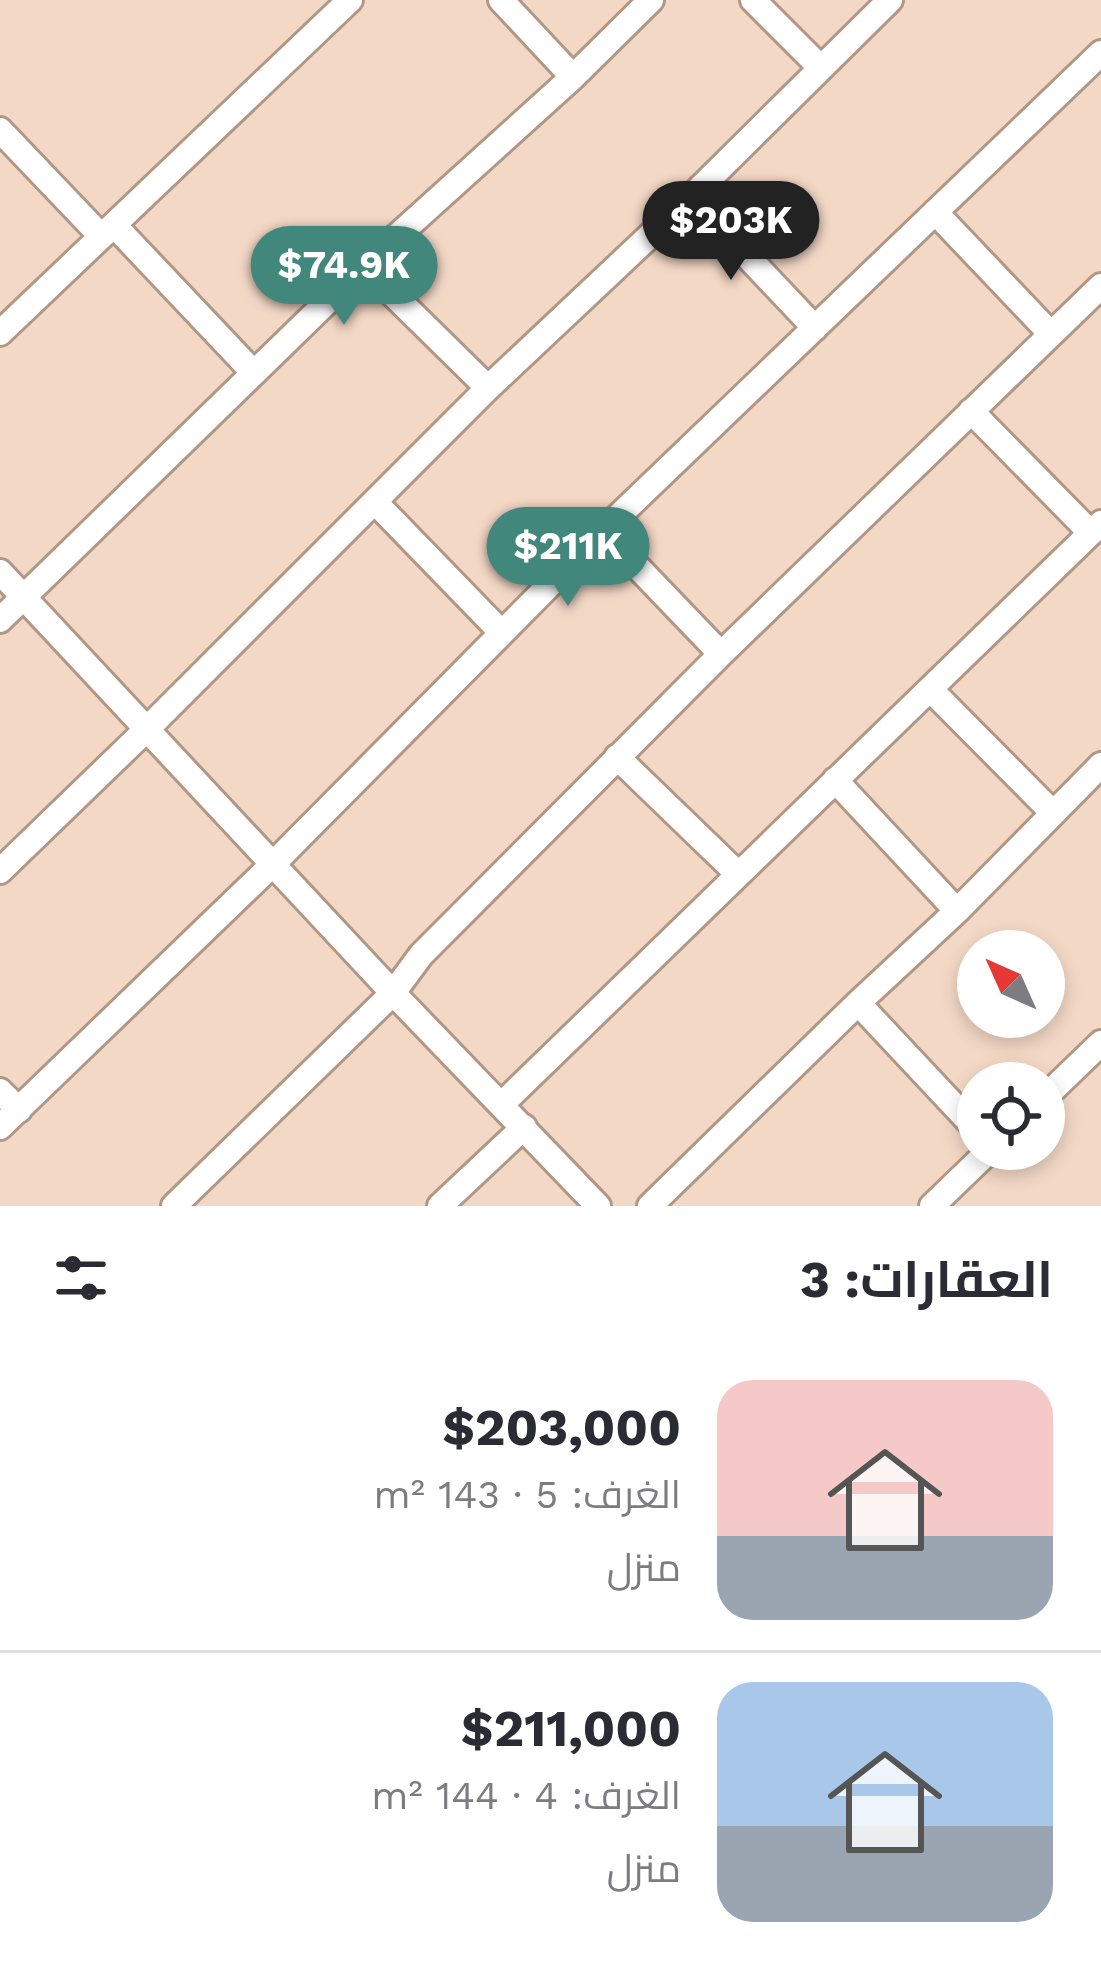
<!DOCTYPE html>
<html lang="ar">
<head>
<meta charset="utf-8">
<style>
	:root { --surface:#fff; --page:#f2f2f3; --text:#2b2b33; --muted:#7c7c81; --line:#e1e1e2; --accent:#42877b }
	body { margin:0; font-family:"Work Sans",Cairo,sans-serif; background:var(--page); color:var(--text); direction:rtl; height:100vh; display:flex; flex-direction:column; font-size:45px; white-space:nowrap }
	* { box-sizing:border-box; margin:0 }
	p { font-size:39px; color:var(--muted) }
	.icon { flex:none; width:66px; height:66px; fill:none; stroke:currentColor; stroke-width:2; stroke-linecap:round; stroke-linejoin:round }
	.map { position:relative; height:1206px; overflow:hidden; direction:ltr }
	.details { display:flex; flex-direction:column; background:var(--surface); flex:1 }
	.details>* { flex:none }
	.needle { width:78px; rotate:315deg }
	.controls { position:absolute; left:957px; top:930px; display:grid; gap:24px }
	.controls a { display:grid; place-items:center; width:108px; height:108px; border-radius:50%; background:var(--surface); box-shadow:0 6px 18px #0003; font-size:60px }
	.price { position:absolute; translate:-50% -102px; padding:0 27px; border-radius:42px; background:var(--accent); color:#fff; font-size:39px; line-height:78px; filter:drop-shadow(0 3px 6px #0008) }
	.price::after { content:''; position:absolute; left:50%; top:72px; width:36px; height:27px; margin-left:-18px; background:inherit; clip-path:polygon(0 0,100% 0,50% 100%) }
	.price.current { background:#222; color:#fff }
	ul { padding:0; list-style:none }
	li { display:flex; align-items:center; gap:36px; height:300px; padding:0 48px }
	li+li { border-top:3px solid var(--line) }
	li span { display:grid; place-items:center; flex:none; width:336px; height:240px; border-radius:36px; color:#555 }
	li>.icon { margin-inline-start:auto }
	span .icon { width:144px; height:144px; fill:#fffc; stroke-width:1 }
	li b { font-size:51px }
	h2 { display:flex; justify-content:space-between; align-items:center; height:144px; padding:0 48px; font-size:51px }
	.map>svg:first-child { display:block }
</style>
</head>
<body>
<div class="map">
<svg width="1101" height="1206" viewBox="0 0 1101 1206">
	<rect width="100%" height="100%" fill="#f4d8c6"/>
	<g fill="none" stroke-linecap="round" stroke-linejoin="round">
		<defs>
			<path id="street" d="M501,0l72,77
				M753,0l67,67
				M0,130l101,106
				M691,197l124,131
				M935,212l116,122
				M114,225l140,148
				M364,266l124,122
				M0,333l350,-333
				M971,411l120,122
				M375,502l127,131
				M603,531l118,123
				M0,572l393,421 205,213
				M0,620l364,-354 209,-189 78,-77
				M931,690l122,123
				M617,757l121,117
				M835,780l122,131
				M0,871l148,-143 340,-340 203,-191 199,-197
				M858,1003l120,128
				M0,1091l19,19
				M1044,1098l57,-55
				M502,1104l599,-581
				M0,1127l273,-263 330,-333 498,-478
				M174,1206l219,-213 28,-38 300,-301 380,-368
				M440,1206l84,-79
				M650,1206l208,-203 99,-92 144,-146
				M932,1206l59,-57"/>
		</defs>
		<use href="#street" stroke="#b19786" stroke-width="30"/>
		<use href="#street" stroke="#fff" stroke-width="24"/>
	</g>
</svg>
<div class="controls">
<a><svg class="needle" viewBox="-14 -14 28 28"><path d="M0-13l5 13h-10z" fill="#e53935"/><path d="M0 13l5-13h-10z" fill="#7c7c81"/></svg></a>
<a><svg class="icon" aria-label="locate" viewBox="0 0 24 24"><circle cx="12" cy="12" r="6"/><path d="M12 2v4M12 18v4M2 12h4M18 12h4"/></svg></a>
</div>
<b class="price current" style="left:731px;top:283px">$203K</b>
<b class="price" style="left:344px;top:328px">$74.9K</b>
<b class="price" style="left:568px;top:609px">$211K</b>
</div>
<section class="details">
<h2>العقارات: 3<svg class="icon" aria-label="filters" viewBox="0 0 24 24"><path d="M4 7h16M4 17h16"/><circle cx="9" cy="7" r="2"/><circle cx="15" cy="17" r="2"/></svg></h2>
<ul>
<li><span style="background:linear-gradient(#f6c9c9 65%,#9aa5b1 0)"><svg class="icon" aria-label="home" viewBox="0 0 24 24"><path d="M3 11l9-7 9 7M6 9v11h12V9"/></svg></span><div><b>$203,000</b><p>الغرف: 5 · 143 m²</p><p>منزل</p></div></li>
<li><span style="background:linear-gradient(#a9c7e8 60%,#9aa5b1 0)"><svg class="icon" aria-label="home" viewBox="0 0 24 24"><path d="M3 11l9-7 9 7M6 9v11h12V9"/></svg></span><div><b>$211,000</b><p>الغرف: 4 · 144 m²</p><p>منزل</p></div></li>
</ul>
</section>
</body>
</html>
